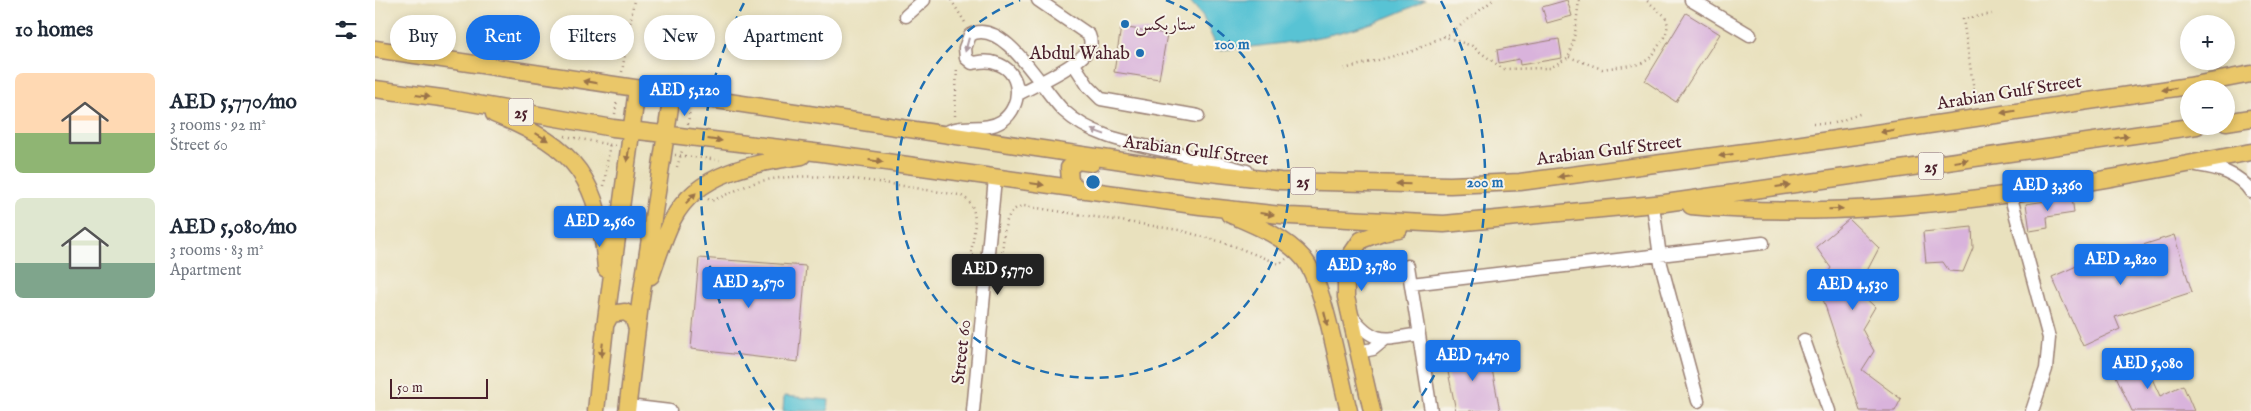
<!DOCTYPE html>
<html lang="en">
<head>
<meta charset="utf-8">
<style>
	:root { --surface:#fff; --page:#f2f2f3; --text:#1f2937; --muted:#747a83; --accent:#1a73e8 }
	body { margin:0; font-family:"IM FELL English",Amiri,serif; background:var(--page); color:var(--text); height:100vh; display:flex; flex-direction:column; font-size:19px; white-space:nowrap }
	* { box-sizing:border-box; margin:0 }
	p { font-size:16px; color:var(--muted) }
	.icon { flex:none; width:28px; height:28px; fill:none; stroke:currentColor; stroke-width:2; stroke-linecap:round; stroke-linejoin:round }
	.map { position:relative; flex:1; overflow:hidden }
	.sheet { display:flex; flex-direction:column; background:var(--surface); width:375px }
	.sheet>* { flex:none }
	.guide { position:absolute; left:15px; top:15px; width:475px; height:45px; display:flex; gap:10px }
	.tools { position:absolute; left:1805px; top:15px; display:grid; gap:10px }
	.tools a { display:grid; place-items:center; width:55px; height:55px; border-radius:50%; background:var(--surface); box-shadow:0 2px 8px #0003; font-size:25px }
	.scale { position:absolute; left:15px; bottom:12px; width:98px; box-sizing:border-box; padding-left:5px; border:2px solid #4a1f2b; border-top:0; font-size:14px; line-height:18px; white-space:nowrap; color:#4a1f2b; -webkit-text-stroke:4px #f7f3e8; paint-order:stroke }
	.price { position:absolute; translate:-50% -42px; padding:0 11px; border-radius:5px; background:var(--accent); color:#fff; font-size:16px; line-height:32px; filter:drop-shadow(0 1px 2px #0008) }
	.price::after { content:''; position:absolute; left:50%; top:30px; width:15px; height:11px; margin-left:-8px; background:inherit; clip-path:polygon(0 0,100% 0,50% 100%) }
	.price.selected { background:#222; color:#fff }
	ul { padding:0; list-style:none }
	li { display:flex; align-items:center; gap:15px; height:125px; padding:0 15px }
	li span { display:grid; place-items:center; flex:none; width:140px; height:100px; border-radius:8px; color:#555 }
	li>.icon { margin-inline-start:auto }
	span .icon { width:60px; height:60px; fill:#fffc; stroke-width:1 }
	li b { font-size:21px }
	h2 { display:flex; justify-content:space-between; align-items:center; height:60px; padding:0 15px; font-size:21px }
	.pill { padding:0 18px; border-radius:22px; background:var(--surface); box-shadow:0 2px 8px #0003; font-size:18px; line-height:45px }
	.pill.selected { background:var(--accent); color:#fff }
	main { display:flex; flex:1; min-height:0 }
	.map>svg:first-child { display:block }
</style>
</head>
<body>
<main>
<section class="sheet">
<h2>10 homes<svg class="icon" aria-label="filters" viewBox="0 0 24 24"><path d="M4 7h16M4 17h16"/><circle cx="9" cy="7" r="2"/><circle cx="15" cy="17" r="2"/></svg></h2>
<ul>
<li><span style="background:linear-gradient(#ffd9b3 60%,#8fb573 0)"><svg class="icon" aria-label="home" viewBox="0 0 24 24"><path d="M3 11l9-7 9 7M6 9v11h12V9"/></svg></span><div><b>AED 5,770/mo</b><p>3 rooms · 92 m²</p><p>Street 60</p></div></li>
<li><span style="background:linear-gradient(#dfe7d0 65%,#7fa58c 0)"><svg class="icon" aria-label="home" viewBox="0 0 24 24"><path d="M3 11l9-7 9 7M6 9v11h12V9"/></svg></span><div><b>AED 5,080/mo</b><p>3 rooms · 83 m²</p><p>Apartment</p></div></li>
</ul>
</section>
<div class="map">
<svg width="1876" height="411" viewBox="0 0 1876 411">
	<rect width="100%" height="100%" fill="#f7f3e8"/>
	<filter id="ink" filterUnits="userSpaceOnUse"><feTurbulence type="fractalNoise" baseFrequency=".02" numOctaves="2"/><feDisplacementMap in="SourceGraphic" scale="10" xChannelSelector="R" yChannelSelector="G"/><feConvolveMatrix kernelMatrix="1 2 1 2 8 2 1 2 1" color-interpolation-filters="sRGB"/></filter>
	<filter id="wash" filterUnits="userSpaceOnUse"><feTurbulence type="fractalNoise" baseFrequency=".0096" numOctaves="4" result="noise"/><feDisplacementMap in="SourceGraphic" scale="20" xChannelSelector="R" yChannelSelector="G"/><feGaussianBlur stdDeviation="1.12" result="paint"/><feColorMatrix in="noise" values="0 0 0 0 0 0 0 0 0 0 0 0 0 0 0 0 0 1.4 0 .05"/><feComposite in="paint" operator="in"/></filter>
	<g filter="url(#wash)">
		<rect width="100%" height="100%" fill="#e9e1be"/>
		<path fill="#59c3d4" stroke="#527180" d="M814,0h236c-64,35 -136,44 -207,50l-16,-35z
			M409,396l45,4 -1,11h-45z"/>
		<g id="blocks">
			<path fill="#d9b3dc" d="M1192,0l5,16 -25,7 -5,-16z
				M1311,13l34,21 -44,68 -31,-21z
				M746,27l46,7 -8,45 -45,-7z
				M1184,39l3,19 -42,7 -1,-6 -20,4 -2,-13z
				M1697,197l2,16 -27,4 1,11 -18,3 -4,-27z
				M1474,219l30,29 -22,42 18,17 -13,22 12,22 -12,19 39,29 -6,12h-35l-41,-124 12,-19 -15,-21z
				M1597,227l1,21 -10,24 -14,-1 -6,-9 -17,1 -3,-31z
				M1799,235l18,57 -77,25 5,12 -37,17 -31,-69 38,-17v2z
				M324,258l107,8 -8,96 -107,-13z
				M1113,348l12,63h-44l-11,-54z
				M1754,357l14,2 17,37 23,-11 11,26h-62l-16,-35 2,-13z"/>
		</g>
	</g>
	<g filter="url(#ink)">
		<use href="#blocks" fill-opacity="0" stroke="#9a8074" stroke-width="1"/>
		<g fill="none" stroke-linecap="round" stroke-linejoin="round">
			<defs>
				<path id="minor" d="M1316,0l59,35
					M531,16l18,-16
					M698,63l15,23 13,13 97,17
					M643,94c17,-9 61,-29 70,-44 4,-5 3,-10 1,-15l-51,-35
					M568,134c18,-12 40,-1 59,-13 21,-15 21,-50 -7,-58 -7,-3 -16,-1 -23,0l-6,-5 -1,-10 5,-13c34,-19 74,58 94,76 30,28 74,33 113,42 23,6 46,12 70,18
					M1822,165c20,3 42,8 54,27
					M1635,194l39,144 -3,31 -14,42
					M1278,205l8,59 37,137
					M1033,266l23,145
					M1036,284l352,-41
					M975,314c24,31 34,26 69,20
					M1429,340l25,71
					M983,352l15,-3 11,-9
					M253,406l42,5
					M598,411l22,-233"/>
				<path id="major" d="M0,49l801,120 104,12 170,4 70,-3 269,-36 400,-60 62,-12
					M0,89l74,10 164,29 209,25 378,53 90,10 154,8 221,-21 532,-77
					M119,114c84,34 105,65 112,155
					M1851,122l25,-4
					M705,190l-10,-8 -1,-14 8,-7 15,2
					M1316,206c187,18 377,-19 560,-54
					M854,214c26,11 56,23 74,44 22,25 36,117 46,153
					M276,276c7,-19 13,-39 22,-57 24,-47 83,-56 129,-63
					M230,325l6,-11 14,-2 8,5 4,12
					M221,411l9,-84 32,-238
					M252,411l13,-107 32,-210
					M997,411l-26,-114v-23l4,-18 11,-16 21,-8 17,-3"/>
			</defs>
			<use href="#minor" stroke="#9a8074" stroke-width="15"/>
			<use href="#major" stroke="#9a8074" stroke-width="19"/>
			<path stroke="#9a8074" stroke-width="2.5" stroke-dasharray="1 4" stroke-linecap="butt" d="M576,0l15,24
				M1068,36l29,10 31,23 47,-1 19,-11 6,-24 4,-33
				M1194,57l33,12 38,-5 9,-5 16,-22 3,-12 -3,-9 -19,-16
				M969,69l69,-18 38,-18 42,-33
				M247,72l12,-72
				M1601,104l-13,-85 29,-5
				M240,114l2,-14
				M580,116l2,-50
				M1438,123l17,1
				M1460,123l27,-10
				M313,124l2,-15
				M190,136l51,10
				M300,155l45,5
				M302,167l5,-16
				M229,186l6,-44
				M333,199l3,2c16,-6 30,-14 46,-19 61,-15 140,4 202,13 24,8 14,40 12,59l5,1
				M941,253l20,1
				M627,256c2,-17 0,-48 22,-50l155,24 50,14 50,20 7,-5
				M991,258l19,3 13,-2"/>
			<use href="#minor" stroke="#fff" stroke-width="12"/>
			<use href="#major" stroke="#eac769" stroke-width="16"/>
		</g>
		<defs><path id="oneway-solid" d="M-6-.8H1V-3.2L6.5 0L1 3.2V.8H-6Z" transform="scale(1.25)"/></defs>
		<g fill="#ae9aa0">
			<use href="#oneway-solid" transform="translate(592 45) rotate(105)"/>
			<use href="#oneway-solid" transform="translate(723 132) rotate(-160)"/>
		</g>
		<g fill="#9a734a">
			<use href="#oneway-solid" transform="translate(215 82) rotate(-171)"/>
			<use href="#oneway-solid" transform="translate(1794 89) rotate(172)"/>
			<use href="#oneway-solid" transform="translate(48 96) rotate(8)"/>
			<use href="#oneway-solid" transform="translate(1633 112) rotate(171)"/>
			<use href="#oneway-solid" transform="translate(1512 131) rotate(171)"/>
			<use href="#oneway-solid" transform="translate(167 137) rotate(31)"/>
			<use href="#oneway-solid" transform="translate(1747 137) rotate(-8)"/>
			<use href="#oneway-solid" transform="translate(340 140) rotate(7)"/>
			<use href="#oneway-solid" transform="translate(253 155) rotate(98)"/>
			<use href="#oneway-solid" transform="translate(1351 155) rotate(172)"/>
			<use href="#oneway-solid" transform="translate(501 161) rotate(8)"/>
			<use href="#oneway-solid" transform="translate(1586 161) rotate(-8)"/>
			<use href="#oneway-solid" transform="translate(1190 176) rotate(173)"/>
			<use href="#oneway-solid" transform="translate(662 184) rotate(8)"/>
			<use href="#oneway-solid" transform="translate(1028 184) rotate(-179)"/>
			<use href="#oneway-solid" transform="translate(1408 186) rotate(-8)"/>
			<use href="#oneway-solid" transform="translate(316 198) rotate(-46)"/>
			<use href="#oneway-solid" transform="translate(1461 209) rotate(-2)"/>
			<use href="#oneway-solid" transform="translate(892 214) rotate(7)"/>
			<use href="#oneway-solid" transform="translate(951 319) rotate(76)"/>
			<use href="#oneway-solid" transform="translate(227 350) rotate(96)"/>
		</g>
	</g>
	<g fill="none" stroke="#1f6fb2" stroke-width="2.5" stroke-dasharray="9 6">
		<path d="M791 0A196 196 0 1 1 645 0"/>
		<path d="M399 410A392 392 0 0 1 370 1M1066 1A392 392 0 0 1 1037 410"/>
	</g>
	<g fill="#1f6fb2" stroke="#f7f3e8" stroke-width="2">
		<circle cx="750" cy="24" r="5"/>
		<circle cx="765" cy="53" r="5"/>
	</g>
	<g text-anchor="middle" stroke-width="4" stroke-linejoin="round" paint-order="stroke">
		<g fill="#f7f3e8" stroke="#7e5f64" stroke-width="1">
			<rect x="133.5" y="98.5" width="25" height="27" rx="4"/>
			<rect x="1543.5" y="152.5" width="25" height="27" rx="4"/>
			<rect x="915.5" y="167.5" width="25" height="27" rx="4"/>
		</g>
		<g font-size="16" font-weight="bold" fill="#4a1f2b">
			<text x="146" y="118">25</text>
			<text x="1556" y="172">25</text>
			<text x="928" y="187">25</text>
		</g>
		<g font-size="18" fill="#4a1f2b" stroke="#f7f3e8" text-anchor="start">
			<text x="760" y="30">ستاربكس</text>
			<text x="755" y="59" text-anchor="end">Abdul Wahab</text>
		</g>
		<g font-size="18" fill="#4a1f2b" stroke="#f7f3e8">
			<text transform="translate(1634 92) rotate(-9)" y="6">Arabian Gulf Street</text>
			<text transform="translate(821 150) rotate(7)" y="6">Arabian Gulf Street</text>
			<text transform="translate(1234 150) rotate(-7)" y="6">Arabian Gulf Street</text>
			<text transform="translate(586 352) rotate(-84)" y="6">Street 60</text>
		</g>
	</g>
	<circle cx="718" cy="182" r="8" fill="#1f6fb2" stroke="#f7f3e8" stroke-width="2.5"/>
	<g font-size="15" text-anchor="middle" font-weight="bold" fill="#1f6fb2" stroke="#f7f3e8" stroke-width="4" stroke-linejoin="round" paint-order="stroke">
		<text x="857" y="49">100 m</text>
		<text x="1110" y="187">200 m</text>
	</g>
</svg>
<div class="tools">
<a>+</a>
<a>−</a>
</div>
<div class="scale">50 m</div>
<b class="price" style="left:310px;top:117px">AED 5,120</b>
<b class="price" style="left:1673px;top:212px">AED 3,360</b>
<b class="price" style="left:225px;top:248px">AED 2,560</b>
<b class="price" style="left:1746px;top:286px">AED 2,820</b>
<b class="price" style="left:987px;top:292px">AED 3,780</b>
<b class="price selected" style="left:623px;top:296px">AED 5,770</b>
<b class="price" style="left:374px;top:309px">AED 2,570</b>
<b class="price" style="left:1478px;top:311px">AED 4,530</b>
<b class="price" style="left:1098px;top:382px">AED 7,470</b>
<b class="price" style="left:1773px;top:390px">AED 5,080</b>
<div class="guide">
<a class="pill">Buy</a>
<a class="pill selected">Rent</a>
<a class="pill">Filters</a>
<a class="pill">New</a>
<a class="pill">Apartment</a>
</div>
</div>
</main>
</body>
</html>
